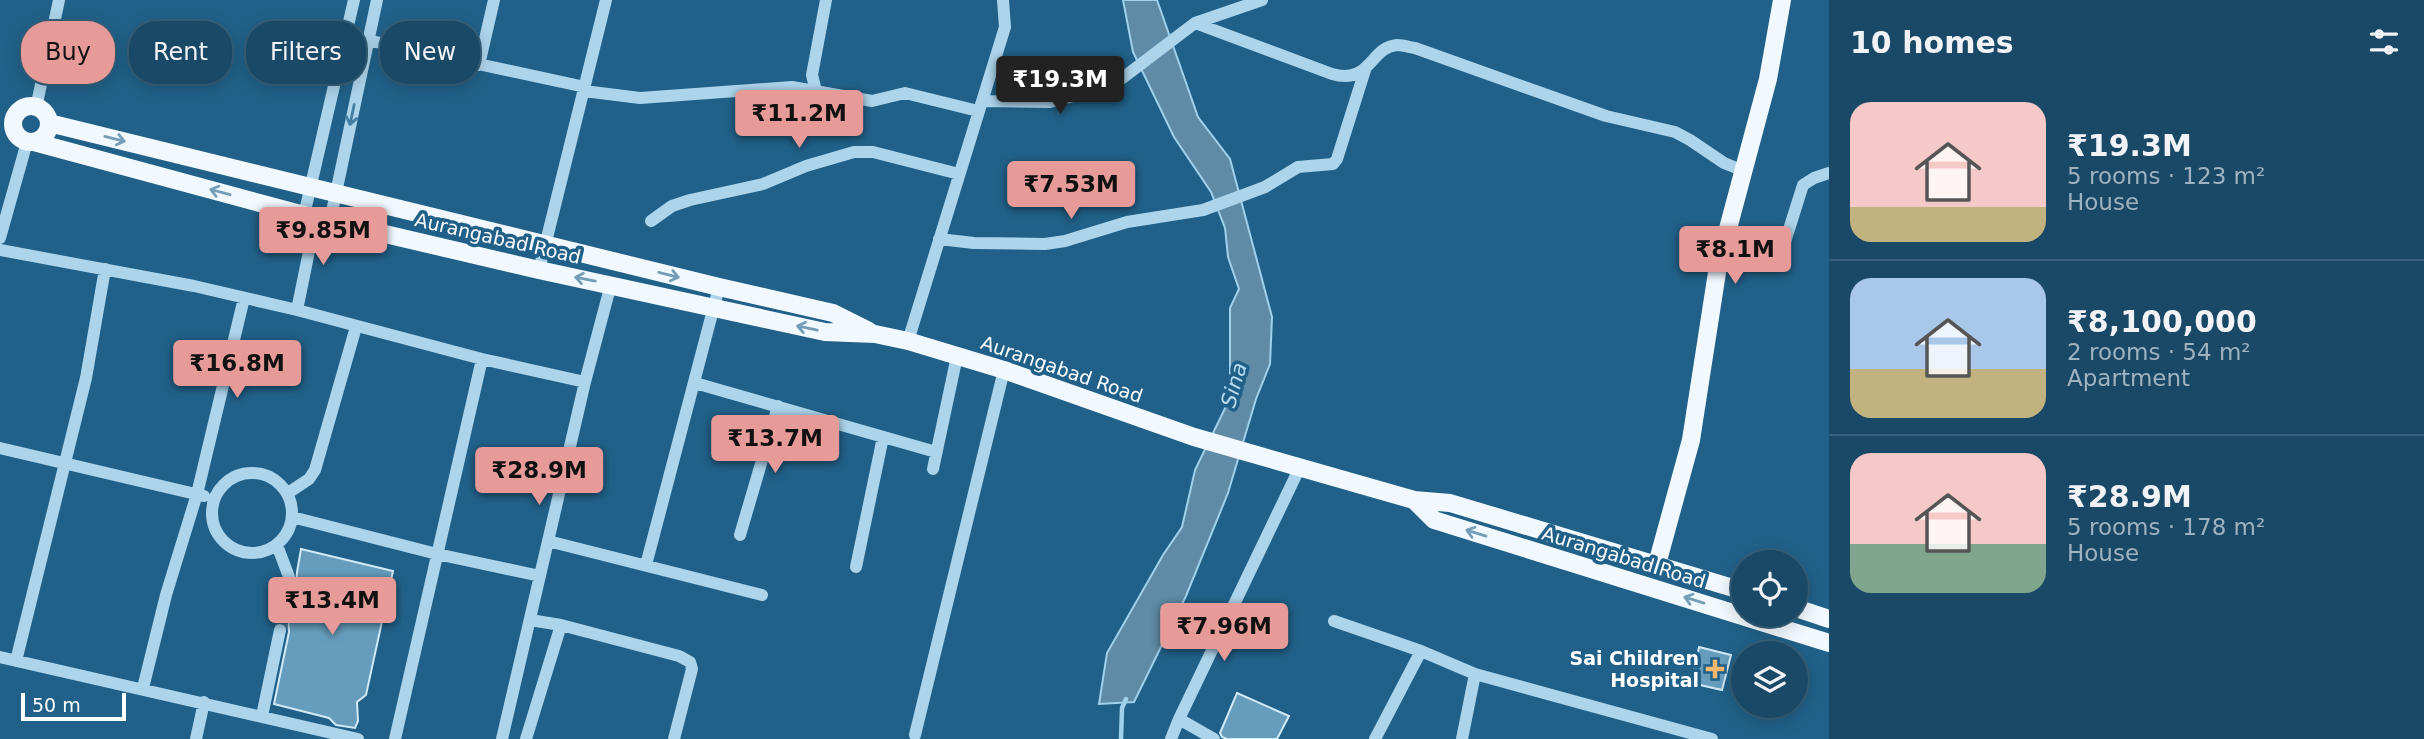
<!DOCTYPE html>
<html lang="en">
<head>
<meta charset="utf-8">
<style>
	:root { --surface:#194967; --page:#22506d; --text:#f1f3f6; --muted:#9fb2c0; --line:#37617b; --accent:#e69b98 }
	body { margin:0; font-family:"DejaVu Sans",sans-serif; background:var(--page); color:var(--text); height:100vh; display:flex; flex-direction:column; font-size:26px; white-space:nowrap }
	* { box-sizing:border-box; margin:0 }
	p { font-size:23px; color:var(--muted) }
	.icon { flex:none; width:38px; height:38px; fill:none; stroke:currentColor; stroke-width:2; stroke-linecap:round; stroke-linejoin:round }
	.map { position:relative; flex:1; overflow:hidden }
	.panel { display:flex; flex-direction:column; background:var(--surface); width:595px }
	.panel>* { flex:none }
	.guide { position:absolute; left:21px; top:21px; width:665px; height:63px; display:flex; gap:14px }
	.fabs { position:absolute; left:1731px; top:550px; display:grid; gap:14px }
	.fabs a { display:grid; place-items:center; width:77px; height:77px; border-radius:50%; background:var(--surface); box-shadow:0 4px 18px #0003,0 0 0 2px var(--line); font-size:35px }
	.scale { position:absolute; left:21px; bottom:18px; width:105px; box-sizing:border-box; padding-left:7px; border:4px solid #fff; border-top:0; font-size:19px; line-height:24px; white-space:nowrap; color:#fff; -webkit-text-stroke:5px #216189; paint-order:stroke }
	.price { position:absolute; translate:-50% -60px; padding:0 16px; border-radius:7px; background:var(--accent); color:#111; font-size:23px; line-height:46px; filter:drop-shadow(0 2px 4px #0008) }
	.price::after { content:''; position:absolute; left:50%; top:42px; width:21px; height:16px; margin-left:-10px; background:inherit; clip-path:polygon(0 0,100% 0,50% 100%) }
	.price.active { background:#222; color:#fff }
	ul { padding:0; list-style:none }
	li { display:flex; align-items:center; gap:21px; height:175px; padding:0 21px }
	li+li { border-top:2px solid var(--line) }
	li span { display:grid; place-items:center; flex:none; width:196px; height:140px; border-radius:21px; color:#555 }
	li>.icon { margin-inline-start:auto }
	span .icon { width:84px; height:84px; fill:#fffc; stroke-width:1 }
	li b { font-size:30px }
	h2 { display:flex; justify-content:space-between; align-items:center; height:84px; padding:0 21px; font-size:30px }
	.chip { padding:0 24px; border-radius:28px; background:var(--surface); box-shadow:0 4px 18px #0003,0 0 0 2px var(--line); font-size:24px; line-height:63px }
	.chip.active { background:var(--accent); color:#111 }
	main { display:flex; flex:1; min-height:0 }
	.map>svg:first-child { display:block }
</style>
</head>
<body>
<main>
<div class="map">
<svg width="1829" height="739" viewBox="0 0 1829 739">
	<rect width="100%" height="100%" fill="#216189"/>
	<path fill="#5f8ba6" stroke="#a0d1ec" stroke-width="2" d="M1123,0h34l41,117 32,42 42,158 -2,47 -14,35 -28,94 -42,103 -52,106 -35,2 8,-51 56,-98 19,-28 13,-57 35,-72v-90l9,-19 -11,-32 -3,-29 -14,-36 -37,-55 -41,-85z"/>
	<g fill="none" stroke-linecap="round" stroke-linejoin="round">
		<path stroke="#a0d1ec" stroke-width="4.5" d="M1121,739l1,-31 4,-9"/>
	</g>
	<path fill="#669dbd" stroke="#d1eaf8" stroke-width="2" d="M301,549l92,22 -27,124 -9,7 1,19 -3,7 -19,-3 -7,-7 -55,-14 15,-72 -1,-14 6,-7 3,-39z
		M1699,647l32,8 -9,35 -31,-7z
		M1237,693l52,23 -12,23h-50l-5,-2 -2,-4z"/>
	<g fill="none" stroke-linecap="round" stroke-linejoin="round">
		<path stroke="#42799b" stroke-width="12" stroke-dasharray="12 6" stroke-linecap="butt" d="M280,630l5,-20"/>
		<path stroke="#acd4eb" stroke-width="12" d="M1195,23l67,-23
			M367,40l218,47
			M479,65l15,-65
			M584,91l56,7 152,-11 80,14 33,-8 73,18
			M816,91l-4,-16 14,-75
			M982,101l68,1 62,-16 83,-63 137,51c39,11 38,-27 65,-29 6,0 12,2 18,3l191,68 69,16 15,8 34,23 20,8
			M36,108l23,-108
			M304,215l50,-215
			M330,221l47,-221
			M651,221l21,-15 18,-6 73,-16 43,-18 48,-14h19l86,22
			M0,238l27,-96
			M939,239l35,4 71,1 20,-3 62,-19 76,-12 62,-23 33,-20 35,-3 4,-5 29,-92
			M0,250l194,36 103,24 185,49 -87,380
			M1779,261l24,-76 11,-7 15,-5
			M539,270l67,-270
			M297,310l19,-93
			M908,341l97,-314 -2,-27
			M482,359l103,23
			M695,383l241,69
			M0,448l204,48
			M933,469l24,-113
			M212 513a40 40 0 1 1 80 0a40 40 0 1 1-80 0Z
			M288,493l21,-14 6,-9 41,-143
			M292,517l145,37 103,22
			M740,535l38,-129
			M548,541l214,54
			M277,545l12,32 -4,33
			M646,565l73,-278
			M856,567l27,-130
			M530,620l31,5 118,31 11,6 2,7 -18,70
			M1334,621l87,30 54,23 237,65
			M0,657l358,82
			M16,661l70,-283 19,-109
			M143,688l23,-93 31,-101 47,-196
			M262,716l18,-86
			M1179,719l35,20
			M915,735l89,-365
			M196,739l8,-37
			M502,739l83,-357 26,-98
			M526,739l35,-114
			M1171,739l8,-20 121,-252
			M1375,739l46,-88
			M1462,739l13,-65"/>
		<path stroke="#f1f8fe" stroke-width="18" d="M13 124a18 18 0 1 1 36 0a18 18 0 1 1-36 0Z
			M49,123l670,164 114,26 36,18
			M34,142l270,73 235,55 286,62 50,2 33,7 96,29 190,67 220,63 36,3 293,88
			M1414,500l20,20 395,123
			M1657,564l34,-124 27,-174 50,-187 14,-79
			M1796,608l33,11"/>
	</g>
	<defs><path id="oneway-shaft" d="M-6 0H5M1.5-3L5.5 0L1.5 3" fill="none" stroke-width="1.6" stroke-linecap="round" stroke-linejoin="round" transform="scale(1.75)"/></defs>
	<use stroke="#447ea2" href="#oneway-shaft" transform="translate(352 115) rotate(102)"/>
	<g stroke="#749db8">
		<use href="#oneway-shaft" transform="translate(115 139) rotate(14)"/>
		<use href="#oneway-shaft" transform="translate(220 192) rotate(-165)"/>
		<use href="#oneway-shaft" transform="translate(669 275) rotate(14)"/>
		<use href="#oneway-shaft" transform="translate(585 279) rotate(-169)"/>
		<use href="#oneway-shaft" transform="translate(807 328) rotate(-168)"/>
		<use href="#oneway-shaft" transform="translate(1476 533) rotate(-163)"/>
		<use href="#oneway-shaft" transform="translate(1694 600) rotate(-163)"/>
	</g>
	<path fill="#f7b76d" stroke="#216189" stroke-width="2.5" d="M1711.5 658.5h7v7h7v7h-7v7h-7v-7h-7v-7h7z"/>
	<g text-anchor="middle" stroke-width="7" stroke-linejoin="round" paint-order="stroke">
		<g font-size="19" fill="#fff" stroke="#216189">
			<text transform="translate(498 238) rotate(13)" y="7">Aurangabad Road</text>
			<text transform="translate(1062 369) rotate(19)" y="7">Aurangabad Road</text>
			<text transform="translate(1624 557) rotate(17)" y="7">Aurangabad Road</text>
		</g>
		<g font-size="19" font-weight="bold" fill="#fff" stroke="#216189" text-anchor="end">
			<text x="1699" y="665">Sai Children<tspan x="1699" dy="22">Hospital</tspan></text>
		</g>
		<g font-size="21" font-style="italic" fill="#b8ddf2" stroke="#216189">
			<text transform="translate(1234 385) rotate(-74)" y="7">Sina</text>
		</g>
	</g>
</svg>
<div class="fabs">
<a><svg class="icon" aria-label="locate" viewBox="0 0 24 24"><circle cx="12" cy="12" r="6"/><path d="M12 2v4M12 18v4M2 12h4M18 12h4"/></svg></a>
<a><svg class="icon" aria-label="layers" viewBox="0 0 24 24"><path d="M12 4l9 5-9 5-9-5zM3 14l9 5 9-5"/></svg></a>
</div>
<div class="scale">50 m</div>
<b class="price active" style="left:1060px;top:116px">₹19.3M</b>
<b class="price" style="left:799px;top:150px">₹11.2M</b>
<b class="price" style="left:1071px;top:221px">₹7.53M</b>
<b class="price" style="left:323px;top:267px">₹9.85M</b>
<b class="price" style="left:1735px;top:286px">₹8.1M</b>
<b class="price" style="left:237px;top:400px">₹16.8M</b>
<b class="price" style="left:775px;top:475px">₹13.7M</b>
<b class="price" style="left:539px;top:507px">₹28.9M</b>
<b class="price" style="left:332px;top:637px">₹13.4M</b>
<b class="price" style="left:1224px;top:663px">₹7.96M</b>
<div class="guide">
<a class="chip active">Buy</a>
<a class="chip">Rent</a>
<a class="chip">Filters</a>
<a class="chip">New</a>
</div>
</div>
<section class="panel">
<h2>10 homes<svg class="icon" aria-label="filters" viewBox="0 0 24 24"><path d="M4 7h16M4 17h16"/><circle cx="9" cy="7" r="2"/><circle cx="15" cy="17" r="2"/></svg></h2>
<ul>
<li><span style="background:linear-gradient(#f6c9c9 75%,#c2b280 0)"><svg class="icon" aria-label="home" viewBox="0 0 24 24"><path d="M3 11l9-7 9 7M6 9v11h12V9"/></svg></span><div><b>₹19.3M</b><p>5 rooms · 123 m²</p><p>House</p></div></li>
<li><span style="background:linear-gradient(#a9c7e8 65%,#c2b280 0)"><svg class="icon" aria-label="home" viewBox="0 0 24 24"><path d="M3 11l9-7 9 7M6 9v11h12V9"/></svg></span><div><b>₹8,100,000</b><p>2 rooms · 54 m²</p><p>Apartment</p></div></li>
<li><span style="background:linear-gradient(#f6c9c9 65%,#7fa58c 0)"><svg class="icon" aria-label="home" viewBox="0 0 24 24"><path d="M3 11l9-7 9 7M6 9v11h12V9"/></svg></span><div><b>₹28.9M</b><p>5 rooms · 178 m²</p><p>House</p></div></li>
</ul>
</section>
</main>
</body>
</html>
